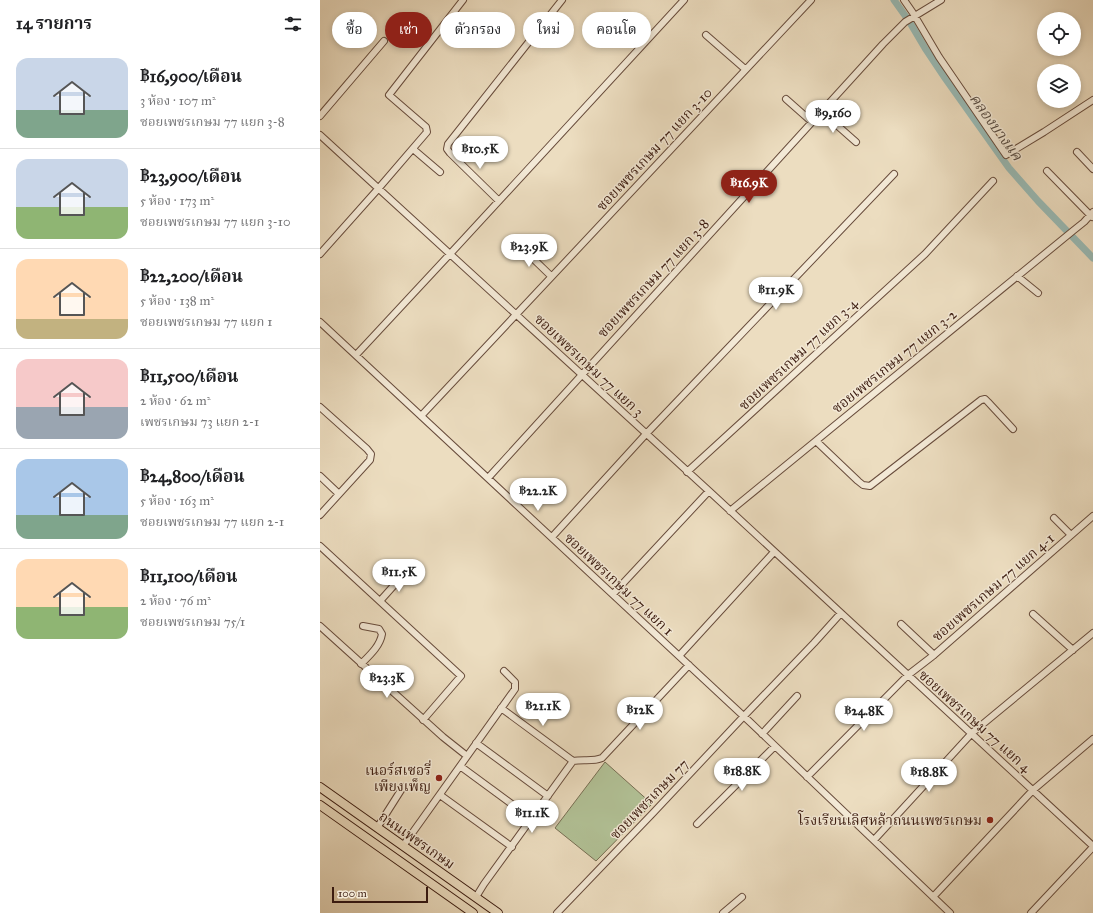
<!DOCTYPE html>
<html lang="th">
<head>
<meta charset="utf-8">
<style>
	:root { --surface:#fff; --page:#f6f6f6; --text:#202124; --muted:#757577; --line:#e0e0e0; --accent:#8f2418 }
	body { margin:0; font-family:"IM FELL Great Primer","Noto Serif Thai",serif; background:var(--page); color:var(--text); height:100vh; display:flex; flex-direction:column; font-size:15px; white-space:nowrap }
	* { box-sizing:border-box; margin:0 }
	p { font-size:13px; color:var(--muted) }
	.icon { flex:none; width:22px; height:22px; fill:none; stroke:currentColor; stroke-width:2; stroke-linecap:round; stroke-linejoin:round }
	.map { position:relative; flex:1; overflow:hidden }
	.details { display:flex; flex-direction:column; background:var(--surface); width:320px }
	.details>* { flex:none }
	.top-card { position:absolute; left:12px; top:12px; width:380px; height:36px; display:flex; gap:8px }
	.fabs { position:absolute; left:717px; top:12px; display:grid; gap:8px }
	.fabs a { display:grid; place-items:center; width:44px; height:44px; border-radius:50%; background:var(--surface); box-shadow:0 2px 6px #0003; font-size:20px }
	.scale { position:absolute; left:12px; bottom:10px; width:96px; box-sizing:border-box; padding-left:4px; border:2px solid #3c1c10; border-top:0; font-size:11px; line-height:14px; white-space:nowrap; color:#3c1c10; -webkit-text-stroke:3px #f3e9d6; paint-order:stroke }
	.price { position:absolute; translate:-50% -34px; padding:0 9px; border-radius:14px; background:#fff; color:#222; font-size:13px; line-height:26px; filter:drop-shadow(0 1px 2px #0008) }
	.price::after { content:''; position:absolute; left:50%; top:24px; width:12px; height:9px; margin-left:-6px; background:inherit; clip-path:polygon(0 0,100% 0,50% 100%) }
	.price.active { background:var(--accent); color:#fff }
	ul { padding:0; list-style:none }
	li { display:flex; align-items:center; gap:12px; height:100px; padding:0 16px }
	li+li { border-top:1px solid var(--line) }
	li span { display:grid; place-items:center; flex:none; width:112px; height:80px; border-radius:12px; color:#555 }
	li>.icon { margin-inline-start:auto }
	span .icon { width:48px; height:48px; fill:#fffc; stroke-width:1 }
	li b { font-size:17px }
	h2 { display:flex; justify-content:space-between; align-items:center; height:48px; padding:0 16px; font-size:17px }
	.tag { padding:0 14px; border-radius:18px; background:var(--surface); box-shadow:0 2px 6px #0003; font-size:14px; line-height:36px }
	.tag.active { background:var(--accent); color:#fff }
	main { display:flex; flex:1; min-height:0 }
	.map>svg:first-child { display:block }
</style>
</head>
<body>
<main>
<section class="details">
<h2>14 รายการ<svg class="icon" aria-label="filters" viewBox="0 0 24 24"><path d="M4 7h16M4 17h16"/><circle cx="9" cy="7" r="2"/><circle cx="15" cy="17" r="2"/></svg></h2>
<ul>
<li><span style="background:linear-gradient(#c9d6e8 65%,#7fa58c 0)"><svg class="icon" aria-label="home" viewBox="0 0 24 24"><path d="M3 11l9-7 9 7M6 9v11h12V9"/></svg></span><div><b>฿16,900/เดือน</b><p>3 ห้อง · 107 m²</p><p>ซอยเพชรเกษม 77 แยก 3-8</p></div></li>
<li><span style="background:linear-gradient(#c9d6e8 60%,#8fb573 0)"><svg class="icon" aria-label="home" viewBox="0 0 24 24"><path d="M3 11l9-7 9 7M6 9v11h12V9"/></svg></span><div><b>฿23,900/เดือน</b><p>5 ห้อง · 173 m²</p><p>ซอยเพชรเกษม 77 แยก 3-10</p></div></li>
<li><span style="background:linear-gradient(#ffd9b3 75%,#c2b280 0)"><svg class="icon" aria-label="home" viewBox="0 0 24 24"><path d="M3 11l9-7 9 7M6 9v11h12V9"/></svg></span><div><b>฿22,200/เดือน</b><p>5 ห้อง · 138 m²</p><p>ซอยเพชรเกษม 77 แยก 1</p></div></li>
<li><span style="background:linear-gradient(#f6c9c9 60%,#9aa5b1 0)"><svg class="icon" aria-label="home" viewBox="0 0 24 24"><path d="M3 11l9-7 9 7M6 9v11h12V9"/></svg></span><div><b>฿11,500/เดือน</b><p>2 ห้อง · 62 m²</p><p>เพชรเกษม 73 แยก 2-1</p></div></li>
<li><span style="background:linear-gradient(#a9c7e8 70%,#7fa58c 0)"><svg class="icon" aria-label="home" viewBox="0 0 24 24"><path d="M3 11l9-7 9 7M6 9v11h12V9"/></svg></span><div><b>฿24,800/เดือน</b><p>5 ห้อง · 163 m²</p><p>ซอยเพชรเกษม 77 แยก 2-1</p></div></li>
<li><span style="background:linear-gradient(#ffd9b3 60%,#8fb573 0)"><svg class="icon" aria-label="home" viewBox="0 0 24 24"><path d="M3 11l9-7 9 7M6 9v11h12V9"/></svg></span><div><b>฿11,100/เดือน</b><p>2 ห้อง · 76 m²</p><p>ซอยเพชรเกษม 75/1</p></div></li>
</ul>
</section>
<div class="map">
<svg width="773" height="913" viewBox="0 0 773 913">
	<rect width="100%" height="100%" fill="#ecddc0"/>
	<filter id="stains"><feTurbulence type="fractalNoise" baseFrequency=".005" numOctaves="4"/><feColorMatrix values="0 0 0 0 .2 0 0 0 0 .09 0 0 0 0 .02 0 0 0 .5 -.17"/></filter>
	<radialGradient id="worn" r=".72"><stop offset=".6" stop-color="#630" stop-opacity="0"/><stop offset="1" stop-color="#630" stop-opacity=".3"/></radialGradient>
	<path fill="#b2c297" stroke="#776f54" d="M285,762l47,42 -56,57 -41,-33z"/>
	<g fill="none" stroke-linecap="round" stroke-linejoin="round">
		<path stroke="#99bbb6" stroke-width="7" d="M574,0l15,21 16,27 20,30 64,90 29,33 55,57"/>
		<defs>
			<path id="minor" d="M584,0l9,13 26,44 67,98 38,-23 49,-32
				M386,35l39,34
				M466,99l26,23
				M502,112l34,30
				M0,116l64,-75
				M0,135l389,356 384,355
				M93,149l27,23
				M757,152l16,17
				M727,171l45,46
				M179,201l-49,-48 -3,-4 1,-5 114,-144
				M200,246l31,30
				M0,254l58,-65 49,-57 -1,-5 -37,-32 74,-95
				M697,276l21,17
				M0,322l431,401 199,190
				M36,355l94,-101 234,-254
				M0,407l47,42 4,5 -1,6 -50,55
				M101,416l390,-416
				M496,441l42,40 5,4 7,1 111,-86 4,-1 3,3 25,27
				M367,472l238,-218 68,-73
				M0,476l19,18
				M168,478l395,-434 22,-22 36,-22
				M410,511l344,-281 10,-8 9,-10
				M734,518l17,17
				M232,537l94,-103 248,-260
				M0,546l141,130 -38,44
				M293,594l96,-103
				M60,601l25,-28
				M713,614l40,36
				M581,624l33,31
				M0,626l123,111 24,19
				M359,656l95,-104
				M41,664c9,-9 19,-18 21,-30l-3,-5 -16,-3
				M181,708l72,53
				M442,734l35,-38
				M156,743l72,53
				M253,761c10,-2 20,1 29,-3l87,-93
				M140,766l72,53
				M487,777l101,-102 26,-20 159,-139
				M120,795l72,52
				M377,824l78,-78
				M57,828l26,-41
				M554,840l98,-107 121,-100
				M83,846l112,-157v-7l-11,-11
				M156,897l8,-13 89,-123
				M613,897l100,-107 60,-51
				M237,913l96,-100 91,-97 70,-73 27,-30
				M403,913l19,-16
				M711,913l62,-66"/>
			<path id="major" d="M0,787l178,126
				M0,805l153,108"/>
		</defs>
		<use href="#minor" stroke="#684c3c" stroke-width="8"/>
		<use href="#major" stroke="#3c1c10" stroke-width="10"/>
		<use href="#minor" stroke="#f3e9d6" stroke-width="6"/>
		<use href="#major" stroke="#ecddc0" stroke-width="8"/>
	</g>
	<g fill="#8f2418" stroke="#f3e9d6" stroke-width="1.5">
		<circle cx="119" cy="778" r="4"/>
		<circle cx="670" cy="820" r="4"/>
	</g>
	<g text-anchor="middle" stroke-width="3" stroke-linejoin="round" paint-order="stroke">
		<g font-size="14" fill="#3c1c10" stroke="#f3e9d6">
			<text transform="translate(334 149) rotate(-47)" y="5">ซอยเพชรเกษม 77 แยก 3-10</text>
			<text transform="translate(333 278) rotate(-47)" y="5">ซอยเพชรเกษม 77 แยก 3-8</text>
			<text transform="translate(478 354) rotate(-43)" y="5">ซอยเพชรเกษม 77 แยก 3-4</text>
			<text transform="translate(574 361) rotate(-39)" y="5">ซอยเพชรเกษม 77 แยก 3-2</text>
			<text transform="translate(269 365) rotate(43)" y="5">ซอยเพชรเกษม 77 แยก 3</text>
			<text transform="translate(299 584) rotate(43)" y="5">ซอยเพชรเกษม 77 แยก 1</text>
			<text transform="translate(673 587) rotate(-41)" y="5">ซอยเพชรเกษม 77 แยก 4-1</text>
			<text transform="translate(655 721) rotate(42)" y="5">ซอยเพชรเกษม 77 แยก 4</text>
			<text transform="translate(329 799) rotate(-46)" y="5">ซอยเพชรเกษม 77</text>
			<text transform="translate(97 840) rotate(35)" y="5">ถนนเพชรเกษม</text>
		</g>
		<g font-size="14" fill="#3c1c10" stroke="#f3e9d6" text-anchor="end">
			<text x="111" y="775">เนอร์สเซอรี่<tspan x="111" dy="16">เพียงเพ็ญ</tspan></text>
			<text x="662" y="825">โรงเรียนเลิศหล้าถนนเพชรเกษม</text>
		</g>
		<g font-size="15" font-style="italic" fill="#584c42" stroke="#f3e9d6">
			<text transform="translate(676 127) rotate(54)" y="5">คลองบางแค</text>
		</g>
	</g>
	<rect width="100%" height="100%" filter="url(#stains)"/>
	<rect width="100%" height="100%" fill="url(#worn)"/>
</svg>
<div class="fabs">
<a><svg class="icon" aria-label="locate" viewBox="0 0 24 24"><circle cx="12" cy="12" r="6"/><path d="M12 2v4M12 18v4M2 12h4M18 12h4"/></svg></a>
<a><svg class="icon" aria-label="layers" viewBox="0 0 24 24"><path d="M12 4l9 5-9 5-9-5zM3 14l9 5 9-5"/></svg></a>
</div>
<div class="scale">100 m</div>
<b class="price" style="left:513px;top:134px">฿9,160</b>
<b class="price" style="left:160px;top:170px">฿10.5K</b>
<b class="price active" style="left:429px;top:204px">฿16.9K</b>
<b class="price" style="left:209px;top:268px">฿23.9K</b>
<b class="price" style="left:456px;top:311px">฿11.9K</b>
<b class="price" style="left:218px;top:512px">฿22.2K</b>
<b class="price" style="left:79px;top:593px">฿11.5K</b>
<b class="price" style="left:67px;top:699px">฿23.3K</b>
<b class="price" style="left:223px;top:727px">฿21.1K</b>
<b class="price" style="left:320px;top:731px">฿12K</b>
<b class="price" style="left:544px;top:732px">฿24.8K</b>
<b class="price" style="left:422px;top:792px">฿18.8K</b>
<b class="price" style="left:609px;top:793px">฿18.8K</b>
<b class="price" style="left:212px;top:834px">฿11.1K</b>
<div class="top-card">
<a class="tag">ซื้อ</a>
<a class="tag active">เช่า</a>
<a class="tag">ตัวกรอง</a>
<a class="tag">ใหม่</a>
<a class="tag">คอนโด</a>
</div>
</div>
</main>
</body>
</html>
